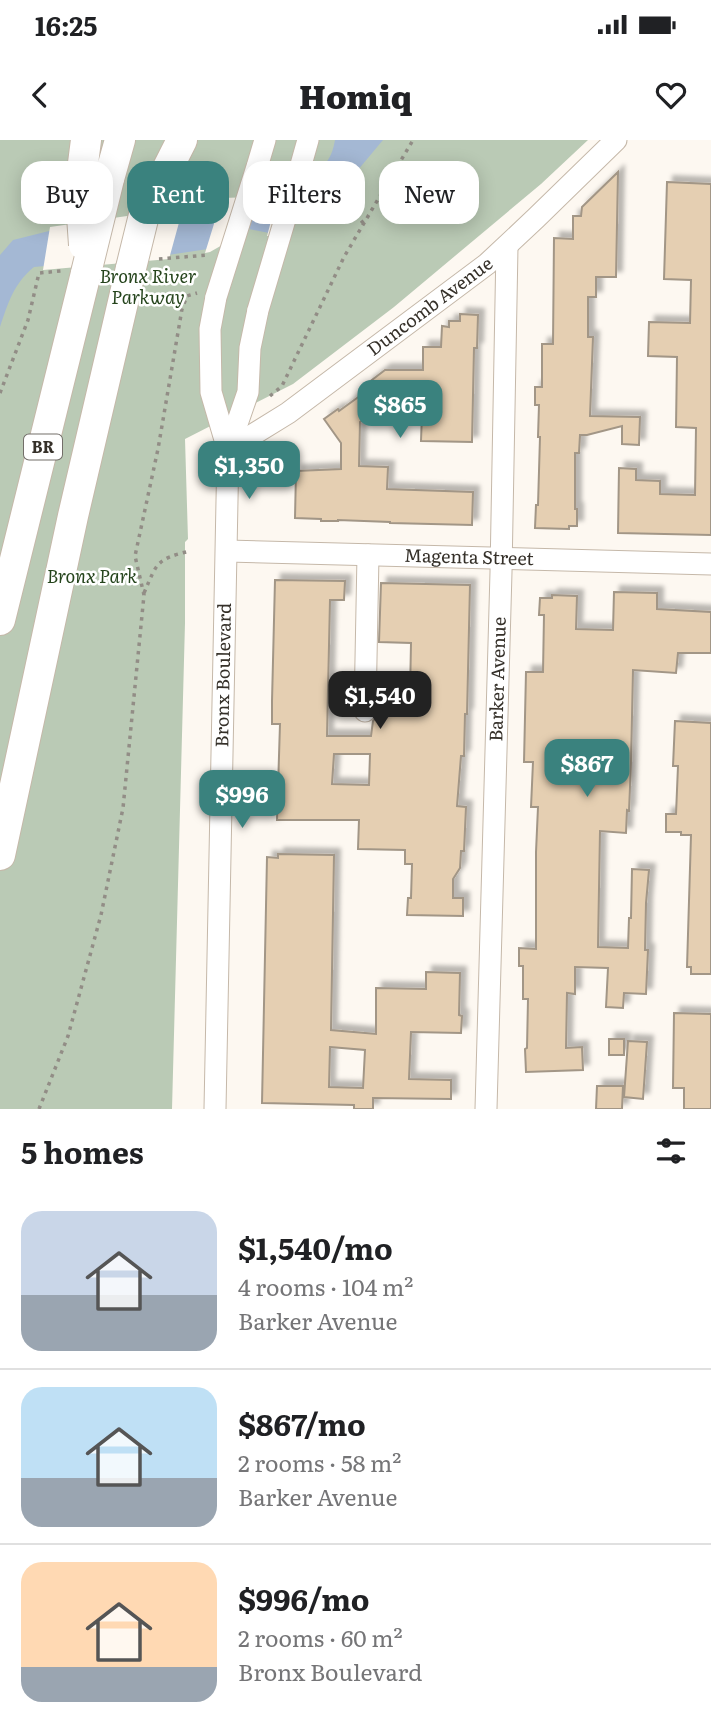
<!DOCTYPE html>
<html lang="en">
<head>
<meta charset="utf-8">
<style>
	:root { --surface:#fff; --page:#f2f2f2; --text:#202124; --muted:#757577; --line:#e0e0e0; --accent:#3a827e }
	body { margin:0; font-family:Literata,serif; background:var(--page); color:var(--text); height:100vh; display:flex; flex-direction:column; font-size:26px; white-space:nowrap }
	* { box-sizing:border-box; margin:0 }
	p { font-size:23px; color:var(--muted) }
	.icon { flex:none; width:38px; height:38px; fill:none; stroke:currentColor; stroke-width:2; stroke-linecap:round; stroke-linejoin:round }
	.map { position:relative; height:969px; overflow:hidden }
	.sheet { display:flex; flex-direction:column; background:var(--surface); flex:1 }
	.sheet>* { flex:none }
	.top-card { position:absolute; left:21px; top:21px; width:670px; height:63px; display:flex; gap:14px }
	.price { position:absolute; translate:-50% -60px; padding:0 16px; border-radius:14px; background:var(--accent); color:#fff; font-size:23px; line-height:46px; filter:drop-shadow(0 2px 4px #0008) }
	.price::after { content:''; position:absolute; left:50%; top:42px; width:21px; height:16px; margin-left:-10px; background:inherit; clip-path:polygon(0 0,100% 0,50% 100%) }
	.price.selected { background:#222; color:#fff }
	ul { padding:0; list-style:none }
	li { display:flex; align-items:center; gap:21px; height:175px; padding:0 21px }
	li+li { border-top:2px solid var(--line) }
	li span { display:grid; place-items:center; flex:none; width:196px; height:140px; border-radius:21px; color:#555 }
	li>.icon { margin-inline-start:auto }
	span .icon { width:84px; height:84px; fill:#fffc; stroke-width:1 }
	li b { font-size:30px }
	h2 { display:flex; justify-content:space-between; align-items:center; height:84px; padding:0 21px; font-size:30px }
	.chip { padding:0 24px; border-radius:21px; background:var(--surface); box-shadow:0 4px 18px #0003; font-size:24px; line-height:63px }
	.chip.selected { background:var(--accent); color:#fff }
	.status { display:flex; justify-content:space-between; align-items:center; height:49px; padding:0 35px; background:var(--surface); direction:ltr }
	.status svg { height:19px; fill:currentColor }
	header { display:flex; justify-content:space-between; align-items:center; height:91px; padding:0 21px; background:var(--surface); font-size:32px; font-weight:800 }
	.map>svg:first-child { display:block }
</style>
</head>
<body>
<div class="status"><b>16:25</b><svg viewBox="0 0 49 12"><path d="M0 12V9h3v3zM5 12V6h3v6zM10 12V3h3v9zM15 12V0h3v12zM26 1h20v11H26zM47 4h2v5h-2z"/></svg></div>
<header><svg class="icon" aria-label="back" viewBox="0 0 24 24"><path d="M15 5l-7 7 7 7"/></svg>Homiq<svg class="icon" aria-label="heart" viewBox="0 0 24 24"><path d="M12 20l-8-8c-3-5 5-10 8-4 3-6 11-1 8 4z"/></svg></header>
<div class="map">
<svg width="711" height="969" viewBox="0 0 711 969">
	<defs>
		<filter id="shadow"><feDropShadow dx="6" dy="-6" stdDeviation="2" flood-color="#0004"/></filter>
	</defs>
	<rect width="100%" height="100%" fill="#fdf8f1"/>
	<path fill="#bacab5" d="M0,0h588l-47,44 -147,123 -101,77 -108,55 3,100 -3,3v81l-13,486h-172z"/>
	<path fill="#a4b8d4" d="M335,0h48l-41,49 -15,6 -16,3 -42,35 -25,-5 -36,21 -40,6 -134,12c-20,16 -26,36 -34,60v-72l13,-15 36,-9 136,-20 25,-9 49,-1c6,-7 13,-16 21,-19 28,-11 49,-6 55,-42z"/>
	<path fill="#fdf8f1" d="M318,25h1l-11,41 -37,30h-4l16,-59 28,-8z
		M255,57l-10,35 -35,20 -5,1 17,-55z
		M183,68l-14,51 -126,11 7,-43z"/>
	<path fill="#e5cfb2" stroke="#a29686" stroke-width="2" fill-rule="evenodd" filter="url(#shadow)" d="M618,32l-2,105h-20v20h-8v40h5l-3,79 50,1 -1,28 -17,-1v-18l-35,9h-7l-1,18h-4v56h2v17h-8v3l-34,-1 1,-23h2l2,-68h-2l1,-32h-4v-18h7v-43h11l1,-106 19,1v-23h8l1,-9z
		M667,42l44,2v351l-93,-2 1,-65 17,1v11l24,1v13l35,1 1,-67 -20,-1 1,-70 -29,-1 1,-34 41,1 1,-43 -27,-1z
		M460,174l18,1 -1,33h-3l-2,94 -51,-1 1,-27 -48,-2 -14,10 -1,44 29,1 -1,22 86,3 -1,33 -82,-2v-1l-52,-2v1h-17v-2l-26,-1 1,-47 45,-2v-26l-17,-24 14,-10 1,2 29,-21v-7l17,-13h38v-23h18l1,-21 7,1v-6h11z
		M275,440l70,1 -1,19h-14l-3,136h44l2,-15 4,-4 1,-5v-20l32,2 1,-51 -32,-1 2,-59 89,2 -3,129h-2l-1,42h-3l-4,50 9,1 -2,44h-3l-1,17 -7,11v19h10v18l-56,-1 1,-17h3l1,-34h-7v-14l-47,-1 1,-29h-82l3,-96h-8v-23zM334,614h36l-1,31 -37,-1z
		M614,452l43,1v16l54,3v41h-33l-2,20 -43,-3 -2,93 -2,48 -2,-1 -1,23 -26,-2 -2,116 30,1 1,-30h2l1,-49 17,1 -3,33 -1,47h3l-2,44 -22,-1 -1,15 -17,-1 2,-39 -33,-1v27l-8,-1 -1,55 16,-1 1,23 -57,2 -1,-23 2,-1 1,-49h-5v-33h-4v-18l17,1v-97l2,-45h-7l2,-45h-9l2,-90h17l1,-57h-5l1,-17h12v-3l25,1 -1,33 37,1z
		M675,581l36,2v251h-20v-7h-4l4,-132h-10v-3h-15v-18h10l2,-48h-5z
		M278,714l56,1 -3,175 45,4v-46l50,1v-17l34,1 -1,42 3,1 -1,17 -50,-1 -2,47 42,1v19l-78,-1v11h-19v-4l-92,-2 5,-246 11,1zM330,907l35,3 -2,38 -34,-1z
		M674,873l37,1v95h-27v-21h-11z
		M609,899h15v16h-15z
		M628,901l19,1 -4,57 -19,-2z
		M597,946h26l-1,23h-26z"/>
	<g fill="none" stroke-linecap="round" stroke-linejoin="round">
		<defs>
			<g id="minor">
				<path d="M257,27l8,-27"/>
				<path d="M297,39l11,-39"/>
				<path id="s1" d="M228,310l60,-37 199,-149 49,-46 80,-78"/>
				<path d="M228,310l20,-58 2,-44 8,-38"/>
				<path id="s2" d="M227,411l484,13"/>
				<path d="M365,571l3,-156"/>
				<path id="s3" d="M215,969l13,-659 -17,-58 -1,-63 6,-32"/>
				<path id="s4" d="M486,969l15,-537 6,-325"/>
			</g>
			<path id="highway" d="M109,39l11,-39
				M80,47l6,-47
				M144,75l38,-75
				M0,480l86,-347
				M0,715l73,-339 58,-248"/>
		</defs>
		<use href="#minor" stroke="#c5b8a9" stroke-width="23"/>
		<use href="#highway" stroke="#c5b8a9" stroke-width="32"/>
		<path stroke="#928d86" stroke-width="3.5" stroke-dasharray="3.5 5" stroke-linecap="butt" d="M310,66c26,-13 38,-2 54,18
			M159,119l48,-4
			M0,253l28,-73 11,-47 22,-2
			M270,256l12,-10 62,-129 69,-117
			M144,453c13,-30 12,-34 46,-42
			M39,969l29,-73 33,-121 22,-107 21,-213 -9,-39 23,-107 24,-140 5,-13 10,-3"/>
		<use href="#minor" stroke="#fff" stroke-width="21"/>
		<use href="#highway" stroke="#fff" stroke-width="30"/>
		<defs>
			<path id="minor-bridge" d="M216,157l41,-130
				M258,170l39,-131"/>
			<path id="highway-bridge" d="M80,47l4,58
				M131,128l13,-53
				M86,133l23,-94"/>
		</defs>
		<use href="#minor-bridge" stroke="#c5b8a9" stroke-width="23" stroke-linecap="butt"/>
		<use href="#highway-bridge" stroke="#c5b8a9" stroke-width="32" stroke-linecap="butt"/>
		<use href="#minor-bridge" stroke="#fff" stroke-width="21"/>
		<use href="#highway-bridge" stroke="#fff" stroke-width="30"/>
	</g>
	<g text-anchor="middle" stroke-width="5" stroke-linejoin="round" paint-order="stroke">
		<rect fill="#fff" stroke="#726e69" stroke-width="2" x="24" y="294.5" width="38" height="25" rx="5"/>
		<g font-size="16" font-weight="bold" fill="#353029">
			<text x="43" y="313">BR</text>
		</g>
		<g font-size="18" font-style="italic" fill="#25441c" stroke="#fff">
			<text x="148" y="143">Bronx River<tspan x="148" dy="21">Parkway</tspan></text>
			<text x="92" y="443">Bronx Park</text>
		</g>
		<g font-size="18" fill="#353029" stroke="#fff">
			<text dy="6" stroke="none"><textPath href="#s1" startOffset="248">Duncomb Avenue</textPath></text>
			<text dy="6" stroke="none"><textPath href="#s2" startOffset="242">Magenta Street</textPath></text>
			<text dy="6" stroke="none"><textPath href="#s3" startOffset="434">Bronx Boulevard</textPath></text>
			<text dy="6" stroke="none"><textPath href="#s4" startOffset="430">Barker Avenue</textPath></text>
		</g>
	</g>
</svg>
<b class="price" style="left:400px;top:300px">$865</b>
<b class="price" style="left:249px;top:361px">$1,350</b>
<b class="price selected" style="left:380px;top:591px">$1,540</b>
<b class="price" style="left:587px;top:659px">$867</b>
<b class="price" style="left:242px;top:690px">$996</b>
<div class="top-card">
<a class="chip">Buy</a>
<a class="chip selected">Rent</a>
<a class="chip">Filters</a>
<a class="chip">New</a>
</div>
</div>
<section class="sheet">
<h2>5 homes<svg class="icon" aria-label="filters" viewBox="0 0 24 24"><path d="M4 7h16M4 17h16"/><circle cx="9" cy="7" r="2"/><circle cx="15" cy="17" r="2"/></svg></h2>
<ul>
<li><span style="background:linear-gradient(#c9d6e8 60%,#9aa5b1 0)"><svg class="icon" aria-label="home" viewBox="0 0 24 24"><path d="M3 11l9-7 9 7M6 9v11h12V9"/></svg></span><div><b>$1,540/mo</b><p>4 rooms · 104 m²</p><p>Barker Avenue</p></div></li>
<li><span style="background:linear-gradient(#bfe0f5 65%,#9aa5b1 0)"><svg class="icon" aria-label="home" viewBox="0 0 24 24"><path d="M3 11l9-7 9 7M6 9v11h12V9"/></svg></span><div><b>$867/mo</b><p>2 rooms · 58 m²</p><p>Barker Avenue</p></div></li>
<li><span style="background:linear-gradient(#ffd9b3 75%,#9aa5b1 0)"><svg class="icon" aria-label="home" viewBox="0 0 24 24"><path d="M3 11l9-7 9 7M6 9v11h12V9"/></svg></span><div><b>$996/mo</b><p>2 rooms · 60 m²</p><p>Bronx Boulevard</p></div></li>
</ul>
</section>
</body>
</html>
